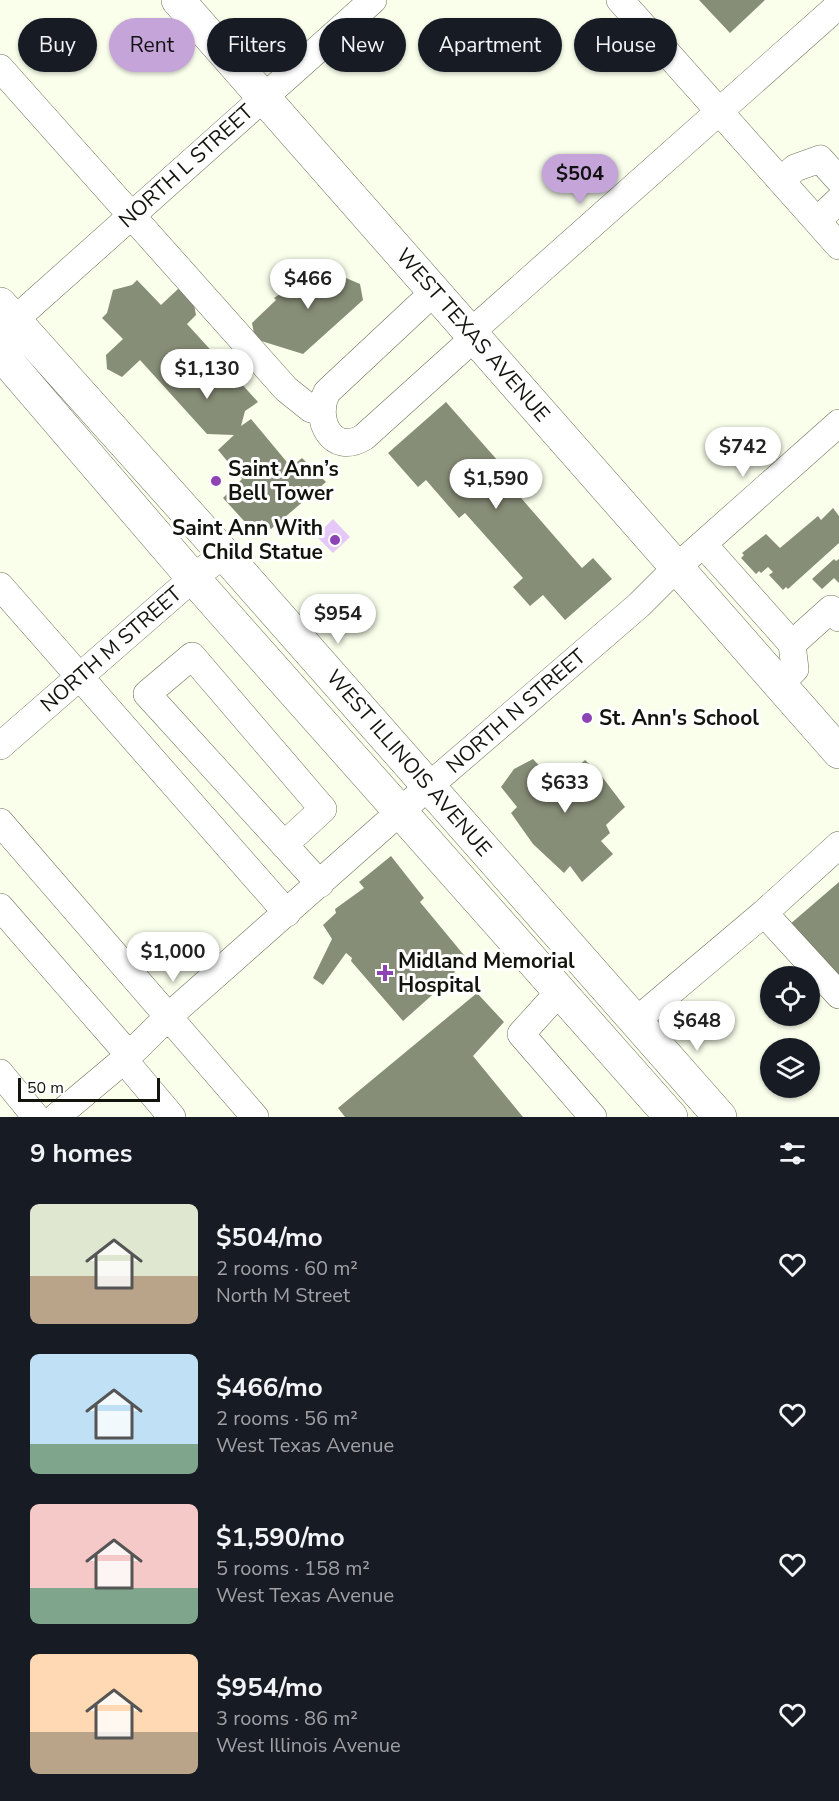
<!DOCTYPE html>
<html lang="en">
<head>
<meta charset="utf-8">
<style>
	:root { --surface:#171b24; --page:#20242c; --text:#f1f3f6; --muted:#9ea1a6; --accent:#c4a4d9 }
	body { margin:0; font-family:"Nunito Sans",sans-serif; background:var(--page); color:var(--text); height:100vh; display:flex; flex-direction:column; font-size:22px; white-space:nowrap }
	* { box-sizing:border-box; margin:0 }
	p { font-size:20px; color:var(--muted) }
	.icon { flex:none; width:33px; height:33px; fill:none; stroke:currentColor; stroke-width:2; stroke-linecap:round; stroke-linejoin:round }
	.map { position:relative; height:1117px; overflow:hidden }
	.drawer { display:flex; flex-direction:column; background:var(--surface); flex:1 }
	.drawer>* { flex:none }
	.hud { position:absolute; left:18px; top:18px; width:804px; height:54px; display:flex; gap:12px }
	.controls { position:absolute; left:760px; top:966px; display:grid; gap:12px }
	.controls a { display:grid; place-items:center; width:60px; height:60px; border-radius:50%; background:var(--surface); box-shadow:0 2px 4px #0004; font-size:30px }
	.scale { position:absolute; left:18px; bottom:15px; width:142px; box-sizing:border-box; padding-left:6px; border:3px solid #13150d; border-top:0; font-size:16px; line-height:21px; white-space:nowrap; color:#13150d; -webkit-text-stroke:4px #fff; paint-order:stroke }
	.price { position:absolute; translate:-50% -51px; padding:0 14px; border-radius:21px; background:#fff; color:#222; font-size:20px; line-height:39px; filter:drop-shadow(0 2px 3px #0008) }
	.price::after { content:''; position:absolute; left:50%; top:36px; width:18px; height:14px; margin-left:-9px; background:inherit; clip-path:polygon(0 0,100% 0,50% 100%) }
	.price.current { background:var(--accent); color:#111 }
	ul { padding:0; list-style:none }
	li { display:flex; align-items:center; gap:18px; height:150px; padding:0 30px }
	li span { display:grid; place-items:center; flex:none; width:168px; height:120px; border-radius:9px; color:#555 }
	li>.icon { margin-inline-start:auto }
	span .icon { width:72px; height:72px; fill:#fffc; stroke-width:1 }
	li b { font-size:26px }
	h2 { display:flex; justify-content:space-between; align-items:center; height:72px; padding:0 30px; font-size:26px }
	.chip { padding:0 21px; border-radius:27px; background:var(--surface); box-shadow:0 2px 4px #0004; font-size:21px; line-height:54px }
	.chip.current { background:var(--accent); color:#111 }
	.map>svg:first-child { display:block }
</style>
</head>
<body>
<div class="map">
<svg width="839" height="1117" viewBox="0 0 839 1117">
	<rect width="100%" height="100%" fill="#f9ffeb"/>
	<path fill="#e6c8f8" d="M333,519l17,18 -17,16 -17,-17z"/>
	<path fill="#878e77" d="M699,0h66l-35,33z
		M320,261l21,10 -2,4 21,9 3,16 -60,54 -48,-15 -3,-16 24,-23 -2,-2 24,-16z
		M137,280l24,25 17,-16 14,5 4,21 -9,9 71,78 -13,9 -4,15 10,-7 40,48 11,-9 24,24 -55,47 -9,-9 -4,3 2,3 -10,7 -8,-9 3,-2 -22,-24 19,-19 -24,-29 16,-15 -27,-1 -67,-74 -18,17 -15,-8 -1,-14 17,-16 -21,-21 5,-5 6,-23 19,-5z
		M446,402l67,76 -5,5 74,85 11,-10 19,21 -47,41 -22,-25 -13,11 -17,-19 10,-9 -58,-65 -6,5 -33,-38 -8,7 -30,-34z
		M833,508l6,8v27l-51,46 -2,-2 -3,3 -14,-15 4,-3 -5,-5 -7,6 -2,-2 -3,3 -15,-16 3,-3 -2,-2 24,-19 14,14 38,-32 3,4z
		M834,559l2,2 3,-2v24l-5,-5 -12,11 -10,-10z
		M533,759l16,17 7,-4 10,5 19,-17 15,14 25,33 -19,18 4,8 -9,8 12,13 -31,28 -12,-16 -6,7 -31,-29 -22,-31 6,-6 -16,-20 13,-18z
		M391,856l33,42 -4,4 48,58 -14,12 4,5 -6,6 -3,-3 -46,41 -52,-60 1,-3 -6,-5 -23,32 -10,-7 19,-39 -9,-14 13,-12 -1,-4 29,-21 -5,-6z
		M839,882v93l-5,4 -45,-54z
		M477,993l27,29 -31,34 50,61h-178l-7,-9z"/>
	<g fill="none" stroke-linecap="round" stroke-linejoin="round">
		<defs>
			<path id="minor" d="M620,0l219,246
				M0,68l286,321 25,20 10,2
				M781,181l14,-13 25,-9 19,21
				M817,221l22,-21
				M435,291l-108,101c-14,27 5,65 37,45l111,-100
				M471,332l368,-327
				M0,333l373,-333
				M703,544l89,100
				M0,586l287,327
				M780,684l15,-15 -3,-25 39,-35 8,9
				M0,746l193,-168 31,-24
				M0,822l255,295
				M284,845l39,-36 -131,-153 -45,38 173,190
				M0,907l129,148
				M764,913l75,82
				M560,991l-39,43 72,83
				M636,1021l128,-108 75,-68
				M124,1060l48,57
				M0,1073l36,44
				M56,1117l68,-57 45,-44 260,-230 210,-181 38,-38 162,-144"/>
			<path id="major" d="M178,0l661,752
				M0,304l224,250 496,563
				M0,353l193,225 478,539"/>
		</defs>
		<use href="#minor" stroke="#6c725c" stroke-width="28"/>
		<use href="#major" stroke="#6c725c" stroke-width="34"/>
		<use href="#minor" stroke="#fff" stroke-width="27"/>
		<use href="#major" stroke="#fff" stroke-width="33"/>
	</g>
	<g fill="#8e43b5" stroke="#fff" stroke-width="2">
		<circle cx="216" cy="481" r="6"/>
		<circle cx="335" cy="540" r="6"/>
		<circle cx="587" cy="718" r="6"/>
		<path d="M382 964h6v6h6v6h-6v6h-6v-6h-6v-6h6z"/>
	</g>
	<g text-anchor="middle" stroke-width="6" stroke-linejoin="round" paint-order="stroke">
		<g font-size="21" fill="#13150d" stroke="#fff">
			<text transform="translate(186 166) rotate(-42)" y="7">NORTH L STREET</text>
			<text transform="translate(473 335) rotate(49)" y="7">WEST TEXAS AVENUE</text>
			<text transform="translate(111 649) rotate(-41)" y="7">NORTH M STREET</text>
			<text transform="translate(516 711) rotate(-41)" y="7">NORTH N STREET</text>
			<text transform="translate(409 763) rotate(49)" y="7">WEST ILLINOIS AVENUE</text>
		</g>
		<g font-size="21" font-weight="bold" fill="#13150d" stroke="#fff" text-anchor="start">
			<text x="228" y="476">Saint Ann’s<tspan x="228" dy="24">Bell Tower</tspan></text>
			<text x="323" y="535" text-anchor="end">Saint Ann With<tspan x="323" dy="24">Child Statue</tspan></text>
			<text x="599" y="725">St. Ann's School</text>
			<text x="398" y="968">Midland Memorial<tspan x="398" dy="24">Hospital</tspan></text>
		</g>
	</g>
</svg>
<div class="controls">
<a><svg class="icon" aria-label="locate" viewBox="0 0 24 24"><circle cx="12" cy="12" r="6"/><path d="M12 2v4M12 18v4M2 12h4M18 12h4"/></svg></a>
<a><svg class="icon" aria-label="layers" viewBox="0 0 24 24"><path d="M12 4l9 5-9 5-9-5zM3 14l9 5 9-5"/></svg></a>
</div>
<div class="scale">50 m</div>
<b class="price current" style="left:580px;top:205px">$504</b>
<b class="price" style="left:308px;top:310px">$466</b>
<b class="price" style="left:207px;top:400px">$1,130</b>
<b class="price" style="left:743px;top:478px">$742</b>
<b class="price" style="left:496px;top:510px">$1,590</b>
<b class="price" style="left:338px;top:645px">$954</b>
<b class="price" style="left:565px;top:814px">$633</b>
<b class="price" style="left:173px;top:983px">$1,000</b>
<b class="price" style="left:697px;top:1052px">$648</b>
<div class="hud">
<a class="chip">Buy</a>
<a class="chip current">Rent</a>
<a class="chip">Filters</a>
<a class="chip">New</a>
<a class="chip">Apartment</a>
<a class="chip">House</a>
</div>
</div>
<section class="drawer">
<h2>9 homes<svg class="icon" aria-label="filters" viewBox="0 0 24 24"><path d="M4 7h16M4 17h16"/><circle cx="9" cy="7" r="2"/><circle cx="15" cy="17" r="2"/></svg></h2>
<ul>
<li><span style="background:linear-gradient(#dfe7d0 60%,#b9a48a 0)"><svg class="icon" aria-label="home" viewBox="0 0 24 24"><path d="M3 11l9-7 9 7M6 9v11h12V9"/></svg></span><div><b>$504/mo</b><p>2 rooms · 60 m²</p><p>North M Street</p></div><svg class="icon" aria-label="heart" viewBox="0 0 24 24"><path d="M12 20l-8-8c-3-5 5-10 8-4 3-6 11-1 8 4z"/></svg></li>
<li><span style="background:linear-gradient(#bfe0f5 75%,#7fa58c 0)"><svg class="icon" aria-label="home" viewBox="0 0 24 24"><path d="M3 11l9-7 9 7M6 9v11h12V9"/></svg></span><div><b>$466/mo</b><p>2 rooms · 56 m²</p><p>West Texas Avenue</p></div><svg class="icon" aria-label="heart" viewBox="0 0 24 24"><path d="M12 20l-8-8c-3-5 5-10 8-4 3-6 11-1 8 4z"/></svg></li>
<li><span style="background:linear-gradient(#f6c9c9 70%,#7fa58c 0)"><svg class="icon" aria-label="home" viewBox="0 0 24 24"><path d="M3 11l9-7 9 7M6 9v11h12V9"/></svg></span><div><b>$1,590/mo</b><p>5 rooms · 158 m²</p><p>West Texas Avenue</p></div><svg class="icon" aria-label="heart" viewBox="0 0 24 24"><path d="M12 20l-8-8c-3-5 5-10 8-4 3-6 11-1 8 4z"/></svg></li>
<li><span style="background:linear-gradient(#ffd9b3 65%,#b9a48a 0)"><svg class="icon" aria-label="home" viewBox="0 0 24 24"><path d="M3 11l9-7 9 7M6 9v11h12V9"/></svg></span><div><b>$954/mo</b><p>3 rooms · 86 m²</p><p>West Illinois Avenue</p></div><svg class="icon" aria-label="heart" viewBox="0 0 24 24"><path d="M12 20l-8-8c-3-5 5-10 8-4 3-6 11-1 8 4z"/></svg></li>
</ul>
</section>
</body>
</html>
